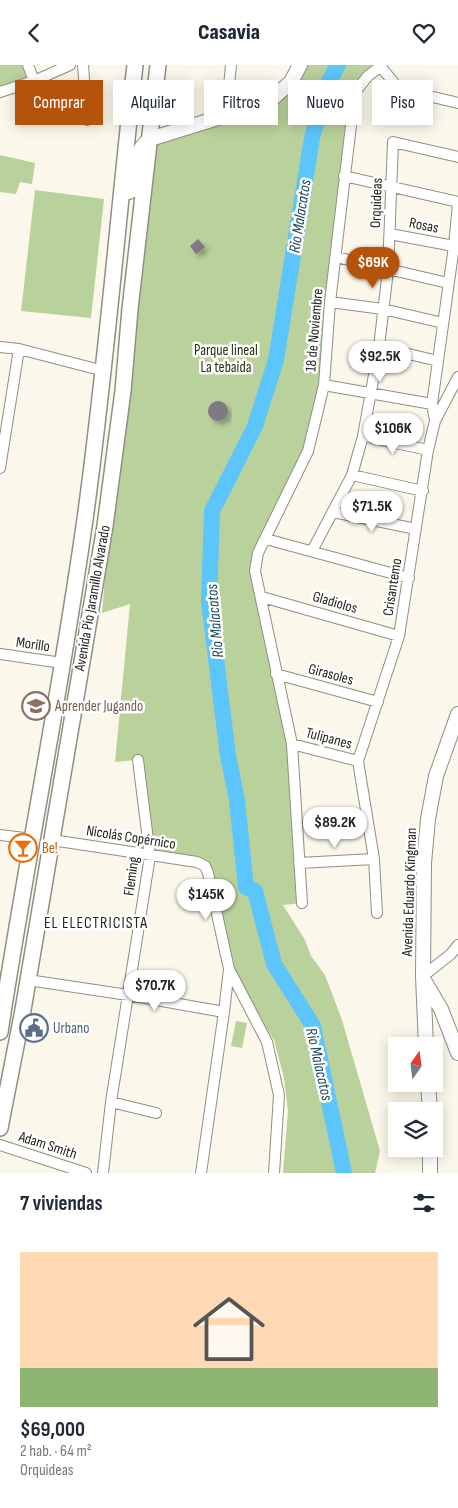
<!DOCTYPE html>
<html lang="es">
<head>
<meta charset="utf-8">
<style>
	:root { --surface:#fff; --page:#f2f2f3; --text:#1f2937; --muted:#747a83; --accent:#b45309 }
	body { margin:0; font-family:"Sofia Sans Condensed",sans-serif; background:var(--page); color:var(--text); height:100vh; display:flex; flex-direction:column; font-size:19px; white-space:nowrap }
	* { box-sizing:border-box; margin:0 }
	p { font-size:16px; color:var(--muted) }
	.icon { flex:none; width:28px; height:28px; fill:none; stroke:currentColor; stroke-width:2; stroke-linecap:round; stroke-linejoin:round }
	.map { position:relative; height:1108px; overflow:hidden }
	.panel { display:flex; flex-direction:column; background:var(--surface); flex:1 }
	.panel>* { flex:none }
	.hud { position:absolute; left:15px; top:15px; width:429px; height:45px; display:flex; gap:10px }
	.needle { width:32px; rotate:14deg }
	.tools { position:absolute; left:388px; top:972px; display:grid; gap:10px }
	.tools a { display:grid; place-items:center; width:55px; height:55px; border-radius:0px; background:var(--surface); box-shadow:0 2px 12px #0003; font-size:25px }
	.price { position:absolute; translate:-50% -42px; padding:0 11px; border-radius:18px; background:#fff; color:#222; font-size:16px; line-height:32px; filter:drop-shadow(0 1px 2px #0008) }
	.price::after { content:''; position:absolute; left:50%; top:30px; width:15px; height:11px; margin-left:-8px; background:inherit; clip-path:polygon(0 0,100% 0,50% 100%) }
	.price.current { background:var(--accent); color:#fff }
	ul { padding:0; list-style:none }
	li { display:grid; align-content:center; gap:10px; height:265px; padding:0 20px }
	li span { display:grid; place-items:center; height:155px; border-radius:0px; color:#555 }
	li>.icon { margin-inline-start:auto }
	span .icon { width:90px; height:90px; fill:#fffc; stroke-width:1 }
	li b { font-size:21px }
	h2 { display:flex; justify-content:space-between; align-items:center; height:60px; padding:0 20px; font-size:21px }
	.pill { padding:0 18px; border-radius:0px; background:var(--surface); box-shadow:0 2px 12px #0003; font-size:18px; line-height:45px }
	.pill.current { background:var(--accent); color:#fff }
	header { display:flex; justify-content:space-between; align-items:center; height:65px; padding:0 20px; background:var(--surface); font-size:22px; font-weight:800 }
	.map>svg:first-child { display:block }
</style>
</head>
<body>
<header><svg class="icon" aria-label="back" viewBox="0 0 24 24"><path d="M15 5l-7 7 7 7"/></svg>Casavia<svg class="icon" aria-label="heart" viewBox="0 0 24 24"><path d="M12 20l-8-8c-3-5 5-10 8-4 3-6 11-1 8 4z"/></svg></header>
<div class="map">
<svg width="458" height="1108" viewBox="0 0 458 1108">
	<defs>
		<filter id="shadow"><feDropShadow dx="4" dy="4" stdDeviation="2.5" flood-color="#0004"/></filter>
	</defs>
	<rect width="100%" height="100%" fill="#fbf7ea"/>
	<path fill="#b9d19b" d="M0,0h25l9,16 -34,9z
		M300,0h82l-27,27 -31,293 -16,66 -53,111 37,182 10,159 -19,2 22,35 6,16 14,19 17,45 38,131 -5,22h-92l5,-62 -4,-33 -10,-38 -45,-71 -24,-103 -55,-10 -13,-96 -22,2 15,-158 -28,9 14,-166 34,-308 123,-41z
		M0,90l35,8 -3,21 -12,-2 -4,12 -16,-2z
		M35,125l69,9 -13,119 -70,-7z
		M236,956l11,2 -5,25 -11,-2z"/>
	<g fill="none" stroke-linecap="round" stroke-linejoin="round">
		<path stroke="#5cc5fb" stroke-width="16" d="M338,0l-12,22 -14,51 -36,222 -21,66 -43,85 -3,91 19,154 9,44 9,87 9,4 19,73 39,62 31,147"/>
	</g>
	<path fill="#7f7983" filter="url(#shadow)" d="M198,174l7,8 -9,7 -6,-8z
		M208 346a10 10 0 1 1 20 0a10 10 0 1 1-20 0Z"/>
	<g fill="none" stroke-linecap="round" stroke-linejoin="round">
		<defs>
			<path id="street" d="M28,0l6,16 36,-16
				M83,0l4,55
				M231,0l-3,32 9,15
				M381,2l18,22 59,14
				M0,27l34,-11
				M344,111l114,26
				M390,169l64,12
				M336,192l112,26
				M330,237l53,7 60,14
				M0,282l19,2 85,22
				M379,282l59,14
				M324,320l108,19
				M435,356l23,-44
				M363,371l65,14
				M0,403l19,-119
				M352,410l71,16
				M333,447l83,17
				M266,474l143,39
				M312,486l40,-76 11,-39 16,-89 9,-77 5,-128 65,15
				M262,532l137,39
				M0,589l62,9
				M276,609l102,28
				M292,679l66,17
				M0,770l32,4
				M52,775l145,22 8,4 3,7 21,96 38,73 12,53 -5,78
				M299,798l75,-4
				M302,838l-10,-159 -37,-173 3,-18 50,-102 16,-66 6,-83 25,-210 13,-16 14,-11
				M377,848l-3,-54 -16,-98 41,-125 29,-186 7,-29 -3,-17 22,-158 4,-43
				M423,911l28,-22 7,-9
				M28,915l100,15 96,17 5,-43
				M111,1037l45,11
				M0,1080l86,28
				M103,1108l8,-71 39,-246 -12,-96
				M201,1108l23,-161"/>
			<path id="secondary" d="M122,126l7,1 4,-2c6,-22 -4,-34 17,-51l87,-27 36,-14 18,-16 9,-17
				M425,917l16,27 17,44
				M426,981l-3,-70 1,-113 4,-44 8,-43 22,-62
				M428,1019l2,27
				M430,1108v-24"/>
			<path id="primary" d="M0,967c26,-171 61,-341 85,-513 21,-151 33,-303 50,-454
				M0,1063l23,-118 82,-484 18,-135 7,-82 28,-244"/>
		</defs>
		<use href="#street" stroke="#918e83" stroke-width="12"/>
		<use href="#secondary" stroke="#918e83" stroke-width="16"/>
		<use href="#primary" stroke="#918e83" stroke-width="18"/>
		<use href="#street" stroke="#fff" stroke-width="10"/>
		<use href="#secondary" stroke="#fff" stroke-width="14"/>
		<use href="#primary" stroke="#fff" stroke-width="15"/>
	</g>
	<defs>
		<symbol id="school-ring" viewBox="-11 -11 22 22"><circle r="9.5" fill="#fff" stroke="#8d6e63" stroke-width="1.5"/><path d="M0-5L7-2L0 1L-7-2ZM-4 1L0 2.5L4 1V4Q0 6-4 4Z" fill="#8d6e63"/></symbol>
		<symbol id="bar-ring" viewBox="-11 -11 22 22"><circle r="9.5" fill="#fff" stroke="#e8710a" stroke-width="1.5"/><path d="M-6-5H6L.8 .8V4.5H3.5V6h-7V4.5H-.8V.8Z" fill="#e8710a"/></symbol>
		<symbol id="civic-ring" viewBox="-11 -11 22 22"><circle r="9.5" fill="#fff" stroke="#5c6f8a" stroke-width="1.5"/><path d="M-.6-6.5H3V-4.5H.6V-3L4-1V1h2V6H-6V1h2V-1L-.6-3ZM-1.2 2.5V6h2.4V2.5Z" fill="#5c6f8a"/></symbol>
	</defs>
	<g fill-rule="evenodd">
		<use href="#school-ring" x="20" y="625" width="32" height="32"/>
		<use href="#bar-ring" x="7" y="767" width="32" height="32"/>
		<use href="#civic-ring" x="18" y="947" width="32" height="32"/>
	</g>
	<g text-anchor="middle" stroke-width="5" stroke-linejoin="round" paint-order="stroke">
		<g font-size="15" fill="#25241f" stroke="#fff">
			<text transform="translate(376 138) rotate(-88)" y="5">Orquideas</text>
			<text transform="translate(424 160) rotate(11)" y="5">Rosas</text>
			<text transform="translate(314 265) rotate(-85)" y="5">18 de Noviembre</text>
			<text transform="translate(392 522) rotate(-81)" y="5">Crisantemo</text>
			<text transform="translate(92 533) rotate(-80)" y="5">Avenida Pío Jaramillo Alvarado</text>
			<text transform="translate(335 537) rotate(16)" y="5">Gladiolos</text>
			<text transform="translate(33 579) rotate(8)" y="5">Morillo</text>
			<text transform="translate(331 609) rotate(15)" y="5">Girasoles</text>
			<text transform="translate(329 673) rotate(15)" y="5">Tulipanes</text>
			<text transform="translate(131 772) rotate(9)" y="5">Nicolás Copérnico</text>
			<text transform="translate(131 811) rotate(-82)" y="5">Fleming</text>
			<text transform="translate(409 827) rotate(-88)" y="5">Avenida Eduardo Kingman</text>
			<text transform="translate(48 1080) rotate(18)" y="5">Adam Smith</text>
		</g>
		<g font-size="15" fill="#24330d" stroke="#fff">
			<text x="226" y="290">Parque lineal<tspan x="226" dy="17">La tebaida</tspan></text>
		</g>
		<g font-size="15" fill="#785e54" stroke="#fff" text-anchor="start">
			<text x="55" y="646">Aprender Jugando</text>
		</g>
		<g font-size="15" fill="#c56008" stroke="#fff" text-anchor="start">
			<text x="42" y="788">Be!</text>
		</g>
		<g font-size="15" fill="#4e5e75" stroke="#fff" text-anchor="start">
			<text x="53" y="968">Urbano</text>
		</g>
		<g font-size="16" font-style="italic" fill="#1b475e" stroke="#fff">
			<text transform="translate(299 151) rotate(-81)" y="6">Rio Malacatos</text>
			<text transform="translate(214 556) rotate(-95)" y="6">Rio Malacatos</text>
			<text transform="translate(320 999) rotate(77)" y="6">Rio Malacatos</text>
		</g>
		<g font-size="16" letter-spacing="1" fill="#25241f" stroke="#fff">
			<text x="96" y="863">EL ELECTRICISTA</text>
		</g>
	</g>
</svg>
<div class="tools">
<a><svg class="needle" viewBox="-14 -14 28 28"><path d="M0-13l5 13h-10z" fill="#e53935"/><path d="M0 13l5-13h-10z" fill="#747a83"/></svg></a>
<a><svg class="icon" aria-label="layers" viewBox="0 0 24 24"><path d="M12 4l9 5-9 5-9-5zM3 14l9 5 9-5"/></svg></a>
</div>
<b class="price current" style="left:373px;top:224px">$69K</b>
<b class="price" style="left:380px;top:318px">$92.5K</b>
<b class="price" style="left:393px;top:390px">$106K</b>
<b class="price" style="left:372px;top:468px">$71.5K</b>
<b class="price" style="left:335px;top:784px">$89.2K</b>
<b class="price" style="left:206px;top:856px">$145K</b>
<b class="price" style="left:155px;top:947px">$70.7K</b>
<div class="hud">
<a class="pill current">Comprar</a>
<a class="pill">Alquilar</a>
<a class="pill">Filtros</a>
<a class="pill">Nuevo</a>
<a class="pill">Piso</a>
</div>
</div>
<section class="panel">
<h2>7 viviendas<svg class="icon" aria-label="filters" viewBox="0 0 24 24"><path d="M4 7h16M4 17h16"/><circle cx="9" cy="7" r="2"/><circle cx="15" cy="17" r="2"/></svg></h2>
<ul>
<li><span style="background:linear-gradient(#ffd9b3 75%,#8fb573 0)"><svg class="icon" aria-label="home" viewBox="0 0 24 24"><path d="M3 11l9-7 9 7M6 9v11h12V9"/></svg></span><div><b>$69,000</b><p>2 hab. · 64 m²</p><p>Orquideas</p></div></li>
</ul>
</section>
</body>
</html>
